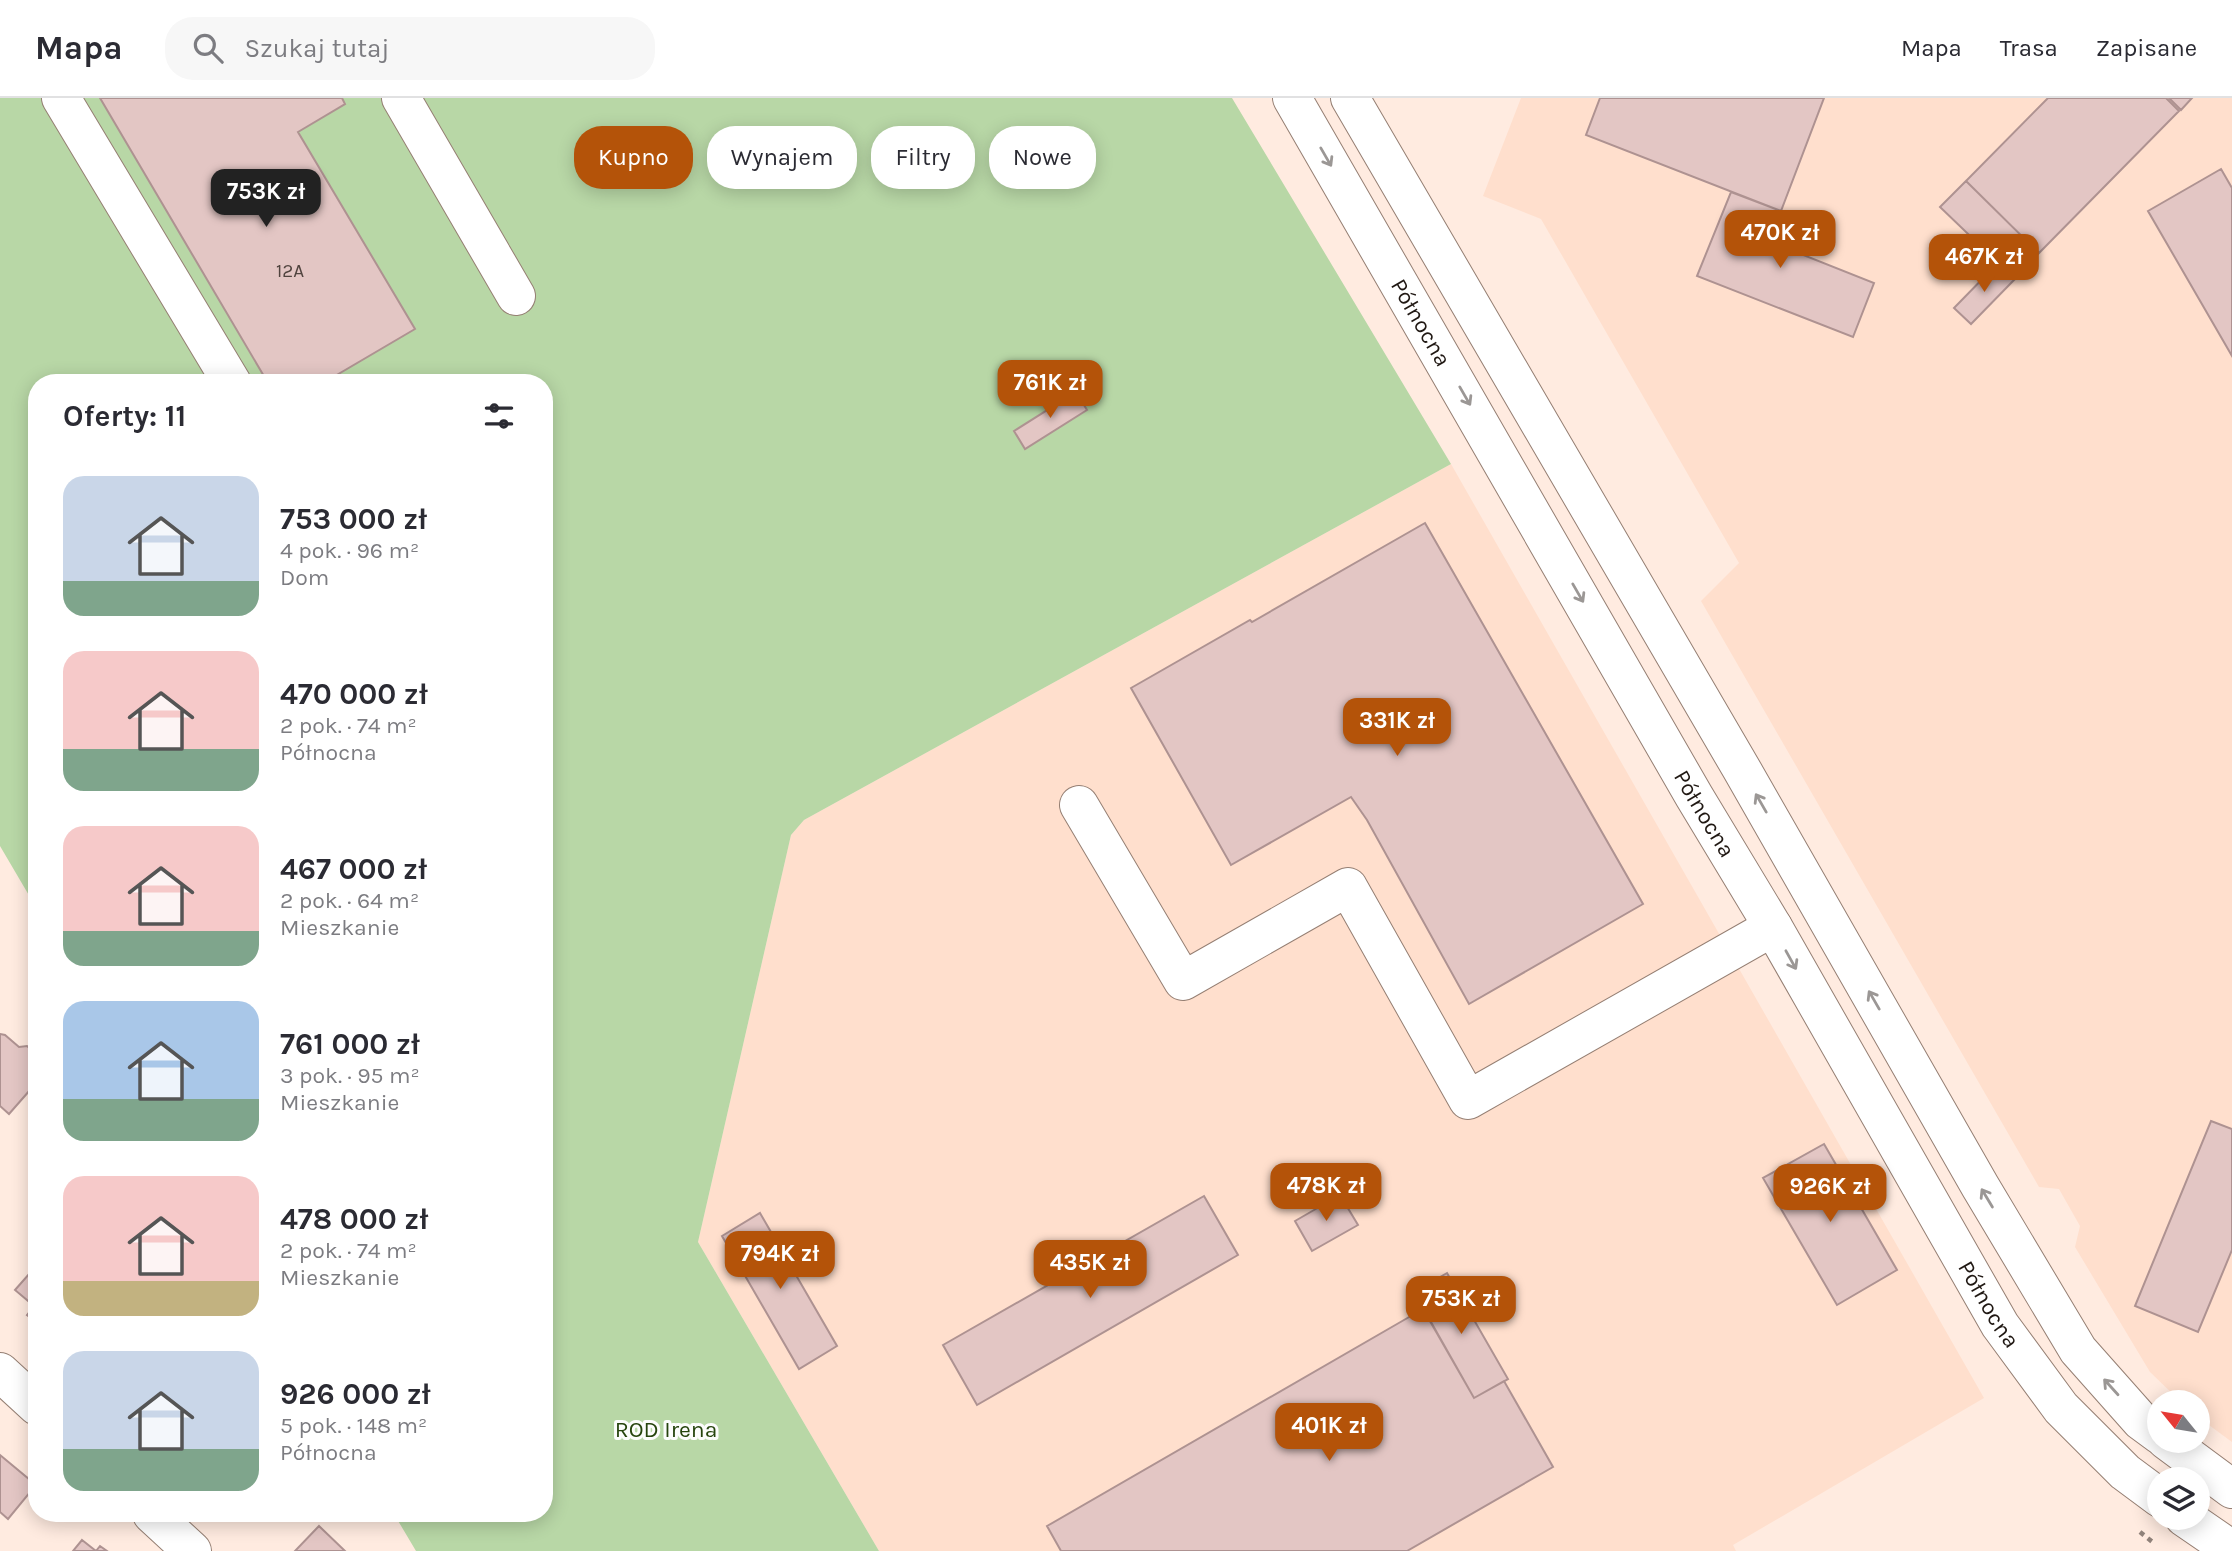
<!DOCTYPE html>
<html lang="pl">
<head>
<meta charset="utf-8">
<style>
	:root { --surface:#fff; --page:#f7f7f7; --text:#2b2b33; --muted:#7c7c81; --line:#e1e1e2; --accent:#b45309 }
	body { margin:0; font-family:Karla,sans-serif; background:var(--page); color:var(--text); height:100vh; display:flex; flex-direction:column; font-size:26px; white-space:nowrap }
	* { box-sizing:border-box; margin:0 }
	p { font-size:23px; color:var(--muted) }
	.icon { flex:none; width:38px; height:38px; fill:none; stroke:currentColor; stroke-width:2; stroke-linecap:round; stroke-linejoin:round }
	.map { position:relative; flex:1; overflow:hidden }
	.details { position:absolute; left:28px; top:276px; width:525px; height:1148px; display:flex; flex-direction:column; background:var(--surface); border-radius:28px; box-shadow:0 4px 18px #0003 }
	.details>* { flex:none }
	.top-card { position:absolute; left:574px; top:28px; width:665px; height:63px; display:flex; gap:14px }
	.needle { width:46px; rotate:300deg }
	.tools { position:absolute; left:2147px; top:1292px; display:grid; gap:14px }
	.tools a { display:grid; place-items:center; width:63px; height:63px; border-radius:50%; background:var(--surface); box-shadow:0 4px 18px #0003; font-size:35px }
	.price { position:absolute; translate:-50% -60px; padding:0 16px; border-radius:14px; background:var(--accent); color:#fff; font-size:23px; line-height:46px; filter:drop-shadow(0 2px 4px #0008) }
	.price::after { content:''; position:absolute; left:50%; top:42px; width:21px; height:16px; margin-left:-10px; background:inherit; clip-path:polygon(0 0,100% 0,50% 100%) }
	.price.selected { background:#222; color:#fff }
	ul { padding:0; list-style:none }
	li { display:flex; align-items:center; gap:21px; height:175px; padding:0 35px }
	li span { display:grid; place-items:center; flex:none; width:196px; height:140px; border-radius:21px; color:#555 }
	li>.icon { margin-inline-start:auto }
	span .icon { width:84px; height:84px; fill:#fffc; stroke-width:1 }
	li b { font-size:30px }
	h2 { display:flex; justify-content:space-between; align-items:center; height:84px; padding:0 35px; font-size:30px }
	.chip { padding:0 24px; border-radius:28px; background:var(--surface); box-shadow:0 4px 18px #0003; font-size:24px; line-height:63px }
	.chip.selected { background:var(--accent); color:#fff }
	header { display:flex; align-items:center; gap:42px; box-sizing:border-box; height:98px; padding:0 35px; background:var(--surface); border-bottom:2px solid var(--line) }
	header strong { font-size:33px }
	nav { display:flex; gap:38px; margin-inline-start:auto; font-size:24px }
	.search { width:490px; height:63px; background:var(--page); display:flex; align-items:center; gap:18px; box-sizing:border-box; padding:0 24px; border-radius:28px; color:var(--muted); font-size:26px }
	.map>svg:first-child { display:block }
</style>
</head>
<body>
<header>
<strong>Mapa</strong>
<div class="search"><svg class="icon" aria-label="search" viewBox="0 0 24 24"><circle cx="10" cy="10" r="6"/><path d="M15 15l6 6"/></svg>Szukaj tutaj</div>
<nav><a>Mapa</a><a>Trasa</a><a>Zapisane</a></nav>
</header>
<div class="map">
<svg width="2232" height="1453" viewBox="0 0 2232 1453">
	<rect width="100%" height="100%" fill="#ffebe0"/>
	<path fill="#ffdfcd" d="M1521,0h711v1344l-34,-25v-15h-17l-31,-30 -75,-125 5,-21 -21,-37 -20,-2 -338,-586 38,-38 -198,-344 -58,-23z
		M1451,366l533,934 -251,147 3,6h-857l-181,-309 93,-407 13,-15z"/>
	<path fill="#b8d7a6" d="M0,0h1232l219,366 -647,356 -13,15 -93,407 181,309h-463l-22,-37h150v-1131h-507v526l-37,-63z"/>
	<path fill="#e3c6c4" stroke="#ae9291" stroke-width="2" d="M100,0h242l3,6 -47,28 117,197 -92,54h-55z
		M1600,0h224l-43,113 -195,-76z
		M2048,0h118l13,13 -140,142 -73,-72z
		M2169,0h23l-11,12z
		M2221,71l11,19v168l-84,-145z
		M1966,83l73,72 -24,26 -75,-72z
		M1731,94l50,19 -13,30 106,42 -21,54 -156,-61z
		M1998,165l17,16 -44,45 -17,-16z
		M1076,294l11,18 -62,39 -11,-18z
		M1425,425l218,381 -174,100 -102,-184 -16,-23 -120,68 -100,-177 119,-68 2,2z
		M0,936l5,1 14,12 8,-1 7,6 3,9v21l-28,32 -9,-8z
		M2211,1023l21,8v121l-34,82 -63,-26z
		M1824,1046l73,126 -60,35 -74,-127z
		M1340,1097l18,30 -46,26 -17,-30z
		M1204,1098l34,59 -261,150 -34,-60z
		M760,1115l77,133 -38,23 -77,-133z
		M37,1167v58l-10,-8 7,-9 -19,-16z
		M1447,1175l61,106 -34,19 -60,-106z
		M1423,1211l51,89 30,-17 49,86 -146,84h-346l-14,-25z
		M0,1357l36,30 -28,34 -8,-7z
		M319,1428l26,25h-50z
		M82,1442l14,11 4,-5 7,5h-34z"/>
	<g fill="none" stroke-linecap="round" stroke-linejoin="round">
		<defs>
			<g id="minor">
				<path d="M61,0l171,285"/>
				<path d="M401,0l115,198"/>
				<path id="s1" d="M1292,0l402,698 79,131 227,398 61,83 64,64 35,26"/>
				<path d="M1350,0l391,670 239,418 98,164 63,71 19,14"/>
				<path d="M1079,707l104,176 165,-94 120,213 305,-173"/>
				<path d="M0,1274l37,34"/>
				<path d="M2166,1342l66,49"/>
				<path d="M152,1416l40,37"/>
				<path d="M2184,1419l48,33"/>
			</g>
		</defs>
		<use href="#minor" stroke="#957f73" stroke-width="40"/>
		<path stroke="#90827a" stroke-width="4.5" stroke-dasharray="5 5" stroke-linecap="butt" d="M2140,1434l15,12"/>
		<use href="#minor" stroke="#fff" stroke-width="38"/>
	</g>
	<defs><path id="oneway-shaft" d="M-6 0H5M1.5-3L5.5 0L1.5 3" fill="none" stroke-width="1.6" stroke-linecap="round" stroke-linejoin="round" transform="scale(1.75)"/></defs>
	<g stroke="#9b9795">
		<use href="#oneway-shaft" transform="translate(1326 59) rotate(60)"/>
		<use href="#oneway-shaft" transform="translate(1465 298) rotate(60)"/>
		<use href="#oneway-shaft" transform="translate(1578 495) rotate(60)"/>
		<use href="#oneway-shaft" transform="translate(1761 705) rotate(-120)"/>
		<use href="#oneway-shaft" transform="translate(1791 862) rotate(61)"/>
		<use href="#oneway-shaft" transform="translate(1874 902) rotate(-120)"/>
		<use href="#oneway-shaft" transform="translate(1987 1100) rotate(-121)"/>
		<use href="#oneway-shaft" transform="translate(2111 1289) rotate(-132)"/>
	</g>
	<g text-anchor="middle" stroke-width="6" stroke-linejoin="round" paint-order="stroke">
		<g font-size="19" fill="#51443f">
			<text x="290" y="179">12A</text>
		</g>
		<g font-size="23" fill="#201813" stroke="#fcfcfc">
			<text dy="8" stroke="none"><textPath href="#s1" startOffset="259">Północna</textPath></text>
			<text dy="8" stroke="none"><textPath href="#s1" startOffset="826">Północna</textPath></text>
			<text dy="8" stroke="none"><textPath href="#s1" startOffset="1393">Północna</textPath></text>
		</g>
		<g font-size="23" fill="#26440d" stroke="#fcfcfc">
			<text x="666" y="1339">ROD Irena</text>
		</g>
	</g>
</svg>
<div class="tools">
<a><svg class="needle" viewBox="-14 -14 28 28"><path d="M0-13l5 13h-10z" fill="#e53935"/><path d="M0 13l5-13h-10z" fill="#7c7c81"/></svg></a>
<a><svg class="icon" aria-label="layers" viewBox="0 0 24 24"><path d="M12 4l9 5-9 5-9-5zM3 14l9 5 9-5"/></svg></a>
</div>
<b class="price selected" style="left:266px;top:131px">753K zł</b>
<b class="price" style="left:1780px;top:172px">470K zł</b>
<b class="price" style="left:1984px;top:196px">467K zł</b>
<b class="price" style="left:1050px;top:322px">761K zł</b>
<b class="price" style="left:1397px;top:660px">331K zł</b>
<b class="price" style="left:1326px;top:1125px">478K zł</b>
<b class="price" style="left:1830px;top:1126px">926K zł</b>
<b class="price" style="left:780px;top:1193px">794K zł</b>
<b class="price" style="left:1090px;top:1202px">435K zł</b>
<b class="price" style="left:1461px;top:1238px">753K zł</b>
<b class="price" style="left:1329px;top:1365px">401K zł</b>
<div class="top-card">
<a class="chip selected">Kupno</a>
<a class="chip">Wynajem</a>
<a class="chip">Filtry</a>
<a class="chip">Nowe</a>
</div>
<section class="details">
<h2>Oferty: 11<svg class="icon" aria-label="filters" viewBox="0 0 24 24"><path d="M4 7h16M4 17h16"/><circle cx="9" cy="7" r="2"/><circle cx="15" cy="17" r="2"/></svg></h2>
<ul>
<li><span style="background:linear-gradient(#c9d6e8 75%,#7fa58c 0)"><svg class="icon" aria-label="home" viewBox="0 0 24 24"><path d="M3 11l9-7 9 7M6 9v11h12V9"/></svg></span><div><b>753 000 zł</b><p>4 pok. · 96 m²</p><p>Dom</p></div></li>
<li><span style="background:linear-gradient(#f6c9c9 70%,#7fa58c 0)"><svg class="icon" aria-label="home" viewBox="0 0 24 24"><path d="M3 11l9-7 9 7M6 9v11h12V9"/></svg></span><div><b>470 000 zł</b><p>2 pok. · 74 m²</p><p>Północna</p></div></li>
<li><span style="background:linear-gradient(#f6c9c9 75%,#7fa58c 0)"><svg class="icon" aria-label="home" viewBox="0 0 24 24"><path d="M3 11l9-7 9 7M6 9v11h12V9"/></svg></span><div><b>467 000 zł</b><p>2 pok. · 64 m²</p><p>Mieszkanie</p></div></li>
<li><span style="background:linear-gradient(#a9c7e8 70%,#7fa58c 0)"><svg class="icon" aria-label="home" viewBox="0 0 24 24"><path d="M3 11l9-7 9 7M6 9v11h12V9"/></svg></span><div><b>761 000 zł</b><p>3 pok. · 95 m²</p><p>Mieszkanie</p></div></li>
<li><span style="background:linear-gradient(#f6c9c9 75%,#c2b280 0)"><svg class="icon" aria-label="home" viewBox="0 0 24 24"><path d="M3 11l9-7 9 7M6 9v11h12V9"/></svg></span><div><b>478 000 zł</b><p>2 pok. · 74 m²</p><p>Mieszkanie</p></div></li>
<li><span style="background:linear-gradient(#c9d6e8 70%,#7fa58c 0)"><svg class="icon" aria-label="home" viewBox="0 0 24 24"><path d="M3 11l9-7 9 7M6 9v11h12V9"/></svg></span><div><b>926 000 zł</b><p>5 pok. · 148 m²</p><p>Północna</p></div></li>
</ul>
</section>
</div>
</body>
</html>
